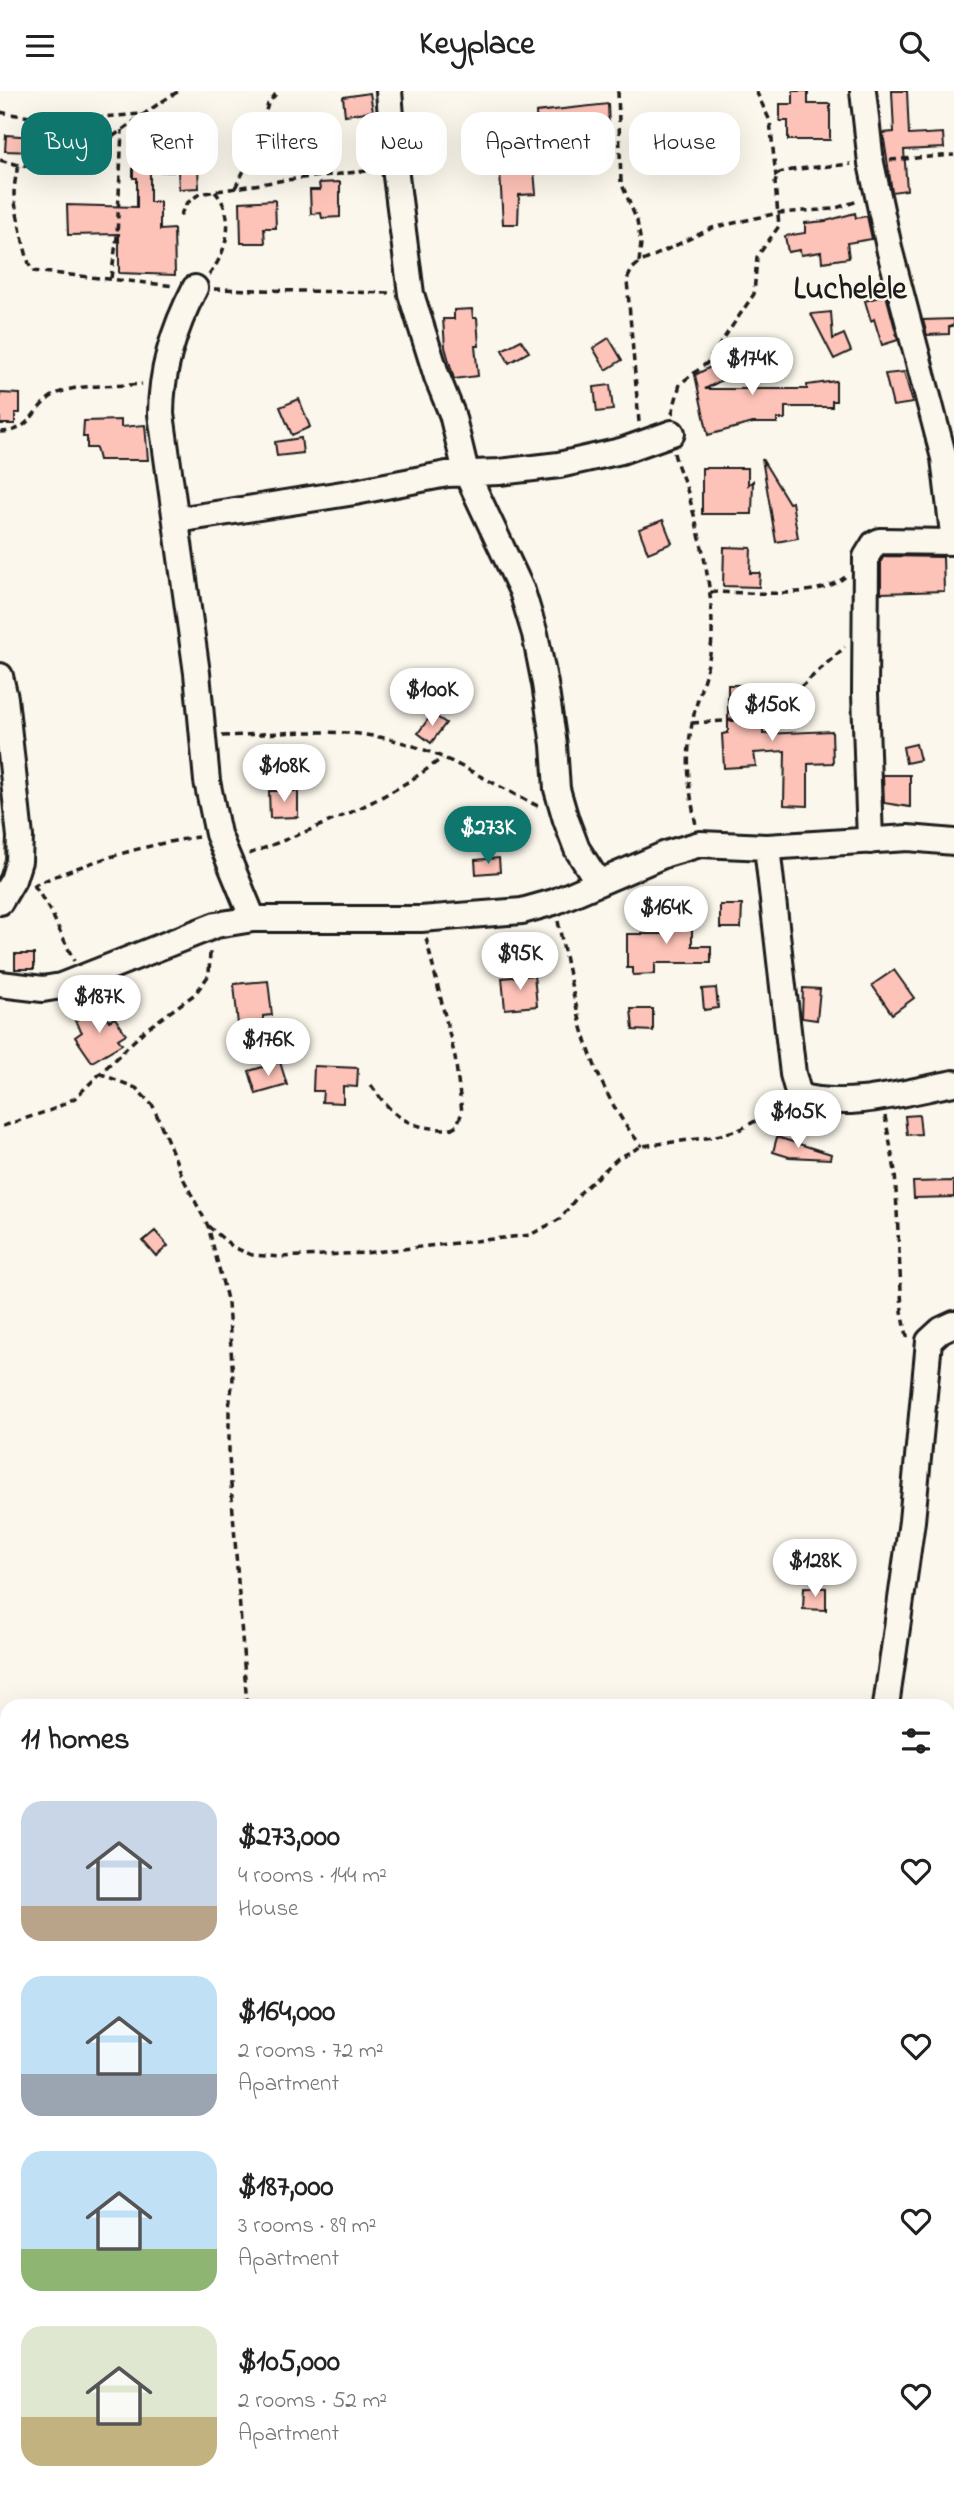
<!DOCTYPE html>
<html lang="en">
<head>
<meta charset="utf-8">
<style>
	:root { --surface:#fff; --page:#f2f2f2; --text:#222; --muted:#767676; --accent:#0f766e }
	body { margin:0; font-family:"Indie Flower",sans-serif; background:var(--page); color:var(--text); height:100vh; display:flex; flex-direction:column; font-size:26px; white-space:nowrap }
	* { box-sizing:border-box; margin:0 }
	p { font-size:23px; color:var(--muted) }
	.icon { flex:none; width:38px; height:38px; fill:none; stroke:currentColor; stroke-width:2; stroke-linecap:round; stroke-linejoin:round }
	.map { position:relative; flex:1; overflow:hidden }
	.panel { position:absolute; left:0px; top:1608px; width:956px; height:800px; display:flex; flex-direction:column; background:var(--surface); border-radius:21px 21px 0 0; box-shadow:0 7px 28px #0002 }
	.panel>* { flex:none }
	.top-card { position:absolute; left:21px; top:21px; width:914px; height:63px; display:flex; gap:14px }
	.price { position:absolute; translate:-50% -60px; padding:0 16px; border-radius:24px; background:#fff; color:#222; font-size:23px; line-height:46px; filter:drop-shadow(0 2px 4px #0008) }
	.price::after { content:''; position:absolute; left:50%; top:42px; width:21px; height:16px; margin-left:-10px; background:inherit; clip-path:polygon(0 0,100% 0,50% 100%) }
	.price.on { background:var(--accent); color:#fff }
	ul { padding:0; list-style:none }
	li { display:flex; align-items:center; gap:21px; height:175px; padding:0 21px }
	li span { display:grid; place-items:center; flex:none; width:196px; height:140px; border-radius:21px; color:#555 }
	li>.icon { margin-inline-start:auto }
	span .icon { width:84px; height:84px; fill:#fffc; stroke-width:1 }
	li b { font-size:30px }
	h2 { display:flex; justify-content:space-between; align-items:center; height:84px; padding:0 21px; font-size:30px }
	.chip { padding:0 24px; border-radius:21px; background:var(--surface); box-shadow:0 7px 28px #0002; font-size:24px; line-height:63px }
	.chip.on { background:var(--accent); color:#fff }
	header { display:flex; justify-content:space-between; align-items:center; height:91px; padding:0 21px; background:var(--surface); font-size:32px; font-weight:700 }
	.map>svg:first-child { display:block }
</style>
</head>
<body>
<header><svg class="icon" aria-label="menu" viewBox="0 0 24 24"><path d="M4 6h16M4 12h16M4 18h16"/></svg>Keyplace<svg class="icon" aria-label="search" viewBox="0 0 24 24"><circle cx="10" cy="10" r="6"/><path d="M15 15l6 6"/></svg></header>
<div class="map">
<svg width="954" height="2407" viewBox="0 0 954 2407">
	<rect width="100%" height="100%" fill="#fbf7ec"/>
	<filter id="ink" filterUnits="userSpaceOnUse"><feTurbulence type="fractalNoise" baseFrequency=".0143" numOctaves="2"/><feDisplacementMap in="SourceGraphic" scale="14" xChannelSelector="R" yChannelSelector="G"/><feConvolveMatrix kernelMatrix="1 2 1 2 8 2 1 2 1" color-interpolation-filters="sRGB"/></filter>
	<g filter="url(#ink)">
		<path fill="#fec3b8" stroke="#1c1c1c" stroke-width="2" d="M793,0h15v13h22v36h-42v-19h-8v-17h13z
			M892,0h15l2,44 34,-2 1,15 -40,2 3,40 -15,2 -9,-59 11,-1z
			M370,2l3,18 -28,4 -2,-18z
			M608,13l2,50 -72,3 -2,-45z
			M6,44l28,2 -1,15 -28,-1z
			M144,49h30l-1,32 -23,-1v31h10v28l14,-1 1,46 -56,-2v-39l-51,1 -1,-30 70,2v-29h-4v-22h3l1,-8h7z
			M198,77l1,20 -20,1 -1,-20z
			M534,79l2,24 -17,1 -1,29h-15l-3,-52z
			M340,91v35l-18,1 -1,-5 -10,1 -1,-24h10l-1,-7z
			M275,109l1,28h-12l1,15h-24l-1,-41z
			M855,122l1,5 11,-2 5,23 -25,4 2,15 -27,4 -1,-10 -20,3 -1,-5 -12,2 -3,-16 20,-3v-10l21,-2z
			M886,204l12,45 -16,5 -8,-26 -3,2 -6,-20z
			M472,218l1,9h4l2,28h-4l3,30 -24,3 -9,-32 -2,-28h11v-9z
			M831,221l2,27 11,-5 7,17 -17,8 -23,-45z
			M954,228v6l-5,2v7l-22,1 -4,-15z
			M609,247l13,22 -16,10 -13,-22z
			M521,249l8,12 -20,11 -7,-13z
			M752,254l8,15 -55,29h102v-4l29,-4v20h-4v6h-47v12h-8v4h-24l-45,12 -13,-60z
			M904,281l9,31 -20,3 -8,-32z
			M610,294l3,25 -16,2 -3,-25z
			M0,302l20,1v19h-5v11h-15z
			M299,308l11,28 -18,8 -12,-28z
			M121,329v7l24,-2 3,35h-49l-3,-12h-9v-11h-4l1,-16z
			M301,347l2,15 -26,3 -2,-14z
			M762,368l27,44 3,-1 6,36 -22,4z
			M702,377h46v17l5,-4 -1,33h-50z
			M663,429l9,23 -24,10 -9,-24z
			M724,456l27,1 -1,25h10l-1,14 -36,-1z
			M884,465l59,1 1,34 -63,2v-32z
			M728,594h36l-1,49 69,-3 1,32 -25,1v42l-24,-1 1,-54 -31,2 2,13 -32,2 -2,-34 6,-1z
			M432,623l14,9 -15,20 -13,-10z
			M916,653l4,16 -14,3 -3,-16z
			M883,684h27v32l-26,-4z
			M269,700h29v26l-28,1z
			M499,767l1,14 -24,2 -1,-14z
			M720,814h22l-1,23h-21z
			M663,821h29v34h19v17h-56v11l-22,1v-7h-6v-34h36z
			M15,863h19v15h-19z
			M894,879l20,28 -22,16 -20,-29z
			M534,884l3,31 -32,3 -3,-31z
			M268,890l4,34 -9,1v6l-25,3 -4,-41z
			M716,897l2,20 -14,2 -2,-21z
			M803,897l17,1 -3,31 -15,-2z
			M94,918l4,7 6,-3 5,8 6,-3 11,16 -8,5 4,5 -30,18 -17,-25 7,-5 -7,-11z
			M631,918h22v22l-20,-1z
			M280,971l7,23 -31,9 -7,-23z
			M314,975l44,2 -1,19 -14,-1v17l-21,-1 1,-11h-10z
			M919,1024l2,19 -14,1 -2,-19z
			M777,1046l54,17 -1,5 -41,-2 -16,-5z
			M954,1090v16l-40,1 -1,-16z
			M155,1140l13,15 -12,10 -13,-15z
			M804,1496l22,1v22l-23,-1z"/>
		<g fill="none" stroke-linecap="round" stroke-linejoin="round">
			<defs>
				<path id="minor" d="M389,0l6,77 16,126 26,83 15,37 14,58 56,119 13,43 10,50 9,61 3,44 9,31 11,29 21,33
					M863,0l8,72 19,89 54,206 10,84
					M195,197c-21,40 -34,80 -34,126l36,259 10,108 11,53 35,85
					M177,429l178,-28 92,-18 52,-2 60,-7 62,-14 51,-18
					M0,585l5,22 15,139 -1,24 -6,19 -13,22
					M870,750l-5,-147 1,-137 8,-13 6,-3 74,1
					M767,756l26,227 6,22c49,14 107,-4 155,-13
					M0,893l43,5 18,-3 155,-61 37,-6h168l101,-8 32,-9 112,-48 34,-10 67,3 141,-9 46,4
					M886,1615l26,-185 17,-180 12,-11 13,-6
					M258,2407v-6
					M814,2407v-6"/>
			</defs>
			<use href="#minor" stroke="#1c1c1c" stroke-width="30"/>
			<path stroke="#1c1c1c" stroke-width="3.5" stroke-dasharray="7 5" stroke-linecap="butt" d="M618,0l3,91 16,39 4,22 -2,20
				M756,0l14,30 6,56
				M0,21c46,10 94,6 140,2
				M0,69c74,25 121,-36 179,-69
				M890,69l64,-5
				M18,75c-2,9 -4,19 -4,28 0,9 14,73 18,77l143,15
				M235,97l17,-33 16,-51 10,-13
				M180,125l6,-12 13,-10 86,-14 91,-10
				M209,184c18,-23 28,-59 6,-83
				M111,187l6,-41 5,-107
				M214,198l177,4
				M672,323l8,-30 27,-21 47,-69 3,-37 22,-31 -4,-43 3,-9c8,-6 60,-8 73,-10
				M639,331l-12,-142 5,-11 7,-6 73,-35 66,-15 55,-4 25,-8
				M0,341c33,0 32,-26 56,-38 22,-11 61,-7 86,-10
				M674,362c3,14 10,26 14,40 13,46 25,95 24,143 -1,30 -15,59 -20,88 -7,35 -3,67 4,101
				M710,501c35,0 107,8 135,-15
				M692,632l74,-5 79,-71
				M222,645c54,-2 109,-9 162,2 56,11 107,46 158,70
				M249,763c68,-27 136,-51 193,-96
				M34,794l17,27 23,49
				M32,795c52,-23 110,-41 166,-49
				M558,830c16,79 30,163 84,225
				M99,982l37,15 17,18 31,74 24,46 20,77 5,76 -4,28v50l18,249
				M371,994c23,33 37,44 79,44l7,-4 5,-13 -7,-55 -29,-119
				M885,1025l10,55 7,140 6,30
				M3,1035l51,-17 21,-11 70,-68 50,-36 14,-19 1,-24
				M208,1135l25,21 19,8 29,2 84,-4 165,-18 30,-16 21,-27 37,-34 24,-12 71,-9 28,-8 41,-23
				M948,2337l6,1"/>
			<use href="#minor" stroke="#fbf7ec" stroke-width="24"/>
		</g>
	</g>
	<g text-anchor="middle" stroke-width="5" stroke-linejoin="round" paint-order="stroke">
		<g font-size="32" font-weight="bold" fill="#1c1c1c" stroke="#fbf7ec">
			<text x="850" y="207">Luchelele</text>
		</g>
	</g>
</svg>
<b class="price" style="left:752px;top:306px">$174K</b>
<b class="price" style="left:432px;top:637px">$100K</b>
<b class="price" style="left:772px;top:652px">$150K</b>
<b class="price" style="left:284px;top:713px">$108K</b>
<b class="price on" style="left:488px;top:775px">$273K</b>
<b class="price" style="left:666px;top:855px">$164K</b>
<b class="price" style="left:520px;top:901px">$95K</b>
<b class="price" style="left:99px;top:944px">$187K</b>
<b class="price" style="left:268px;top:987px">$176K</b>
<b class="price" style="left:798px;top:1059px">$105K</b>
<b class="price" style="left:815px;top:1508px">$128K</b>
<div class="top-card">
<a class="chip on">Buy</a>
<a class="chip">Rent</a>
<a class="chip">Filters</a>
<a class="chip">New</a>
<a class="chip">Apartment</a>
<a class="chip">House</a>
</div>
<section class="panel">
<h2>11 homes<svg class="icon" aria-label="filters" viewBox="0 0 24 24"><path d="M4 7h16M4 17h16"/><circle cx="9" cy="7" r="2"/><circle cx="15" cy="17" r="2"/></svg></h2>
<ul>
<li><span style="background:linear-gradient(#c9d6e8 75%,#b9a48a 0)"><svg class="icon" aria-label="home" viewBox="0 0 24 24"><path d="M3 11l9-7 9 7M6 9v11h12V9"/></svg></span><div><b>$273,000</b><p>4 rooms · 144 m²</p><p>House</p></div><svg class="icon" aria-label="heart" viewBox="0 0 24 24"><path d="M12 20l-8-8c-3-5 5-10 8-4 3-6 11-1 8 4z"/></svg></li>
<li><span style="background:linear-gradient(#bfe0f5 70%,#9aa5b1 0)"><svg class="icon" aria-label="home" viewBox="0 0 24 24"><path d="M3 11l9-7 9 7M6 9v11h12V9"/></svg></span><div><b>$164,000</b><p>2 rooms · 72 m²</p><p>Apartment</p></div><svg class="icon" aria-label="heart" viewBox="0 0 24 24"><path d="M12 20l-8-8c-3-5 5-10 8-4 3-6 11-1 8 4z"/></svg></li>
<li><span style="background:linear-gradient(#bfe0f5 70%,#8fb573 0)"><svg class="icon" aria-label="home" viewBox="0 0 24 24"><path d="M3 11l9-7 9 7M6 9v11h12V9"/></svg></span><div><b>$187,000</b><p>3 rooms · 89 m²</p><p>Apartment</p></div><svg class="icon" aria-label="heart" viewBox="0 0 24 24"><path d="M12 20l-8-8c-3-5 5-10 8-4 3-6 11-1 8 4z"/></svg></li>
<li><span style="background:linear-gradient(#dfe7d0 65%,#c2b280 0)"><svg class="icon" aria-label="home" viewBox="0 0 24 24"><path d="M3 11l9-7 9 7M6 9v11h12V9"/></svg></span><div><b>$105,000</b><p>2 rooms · 52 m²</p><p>Apartment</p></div><svg class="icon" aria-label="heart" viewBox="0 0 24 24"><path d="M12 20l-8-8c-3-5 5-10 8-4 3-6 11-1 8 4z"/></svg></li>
</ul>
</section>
</div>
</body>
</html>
